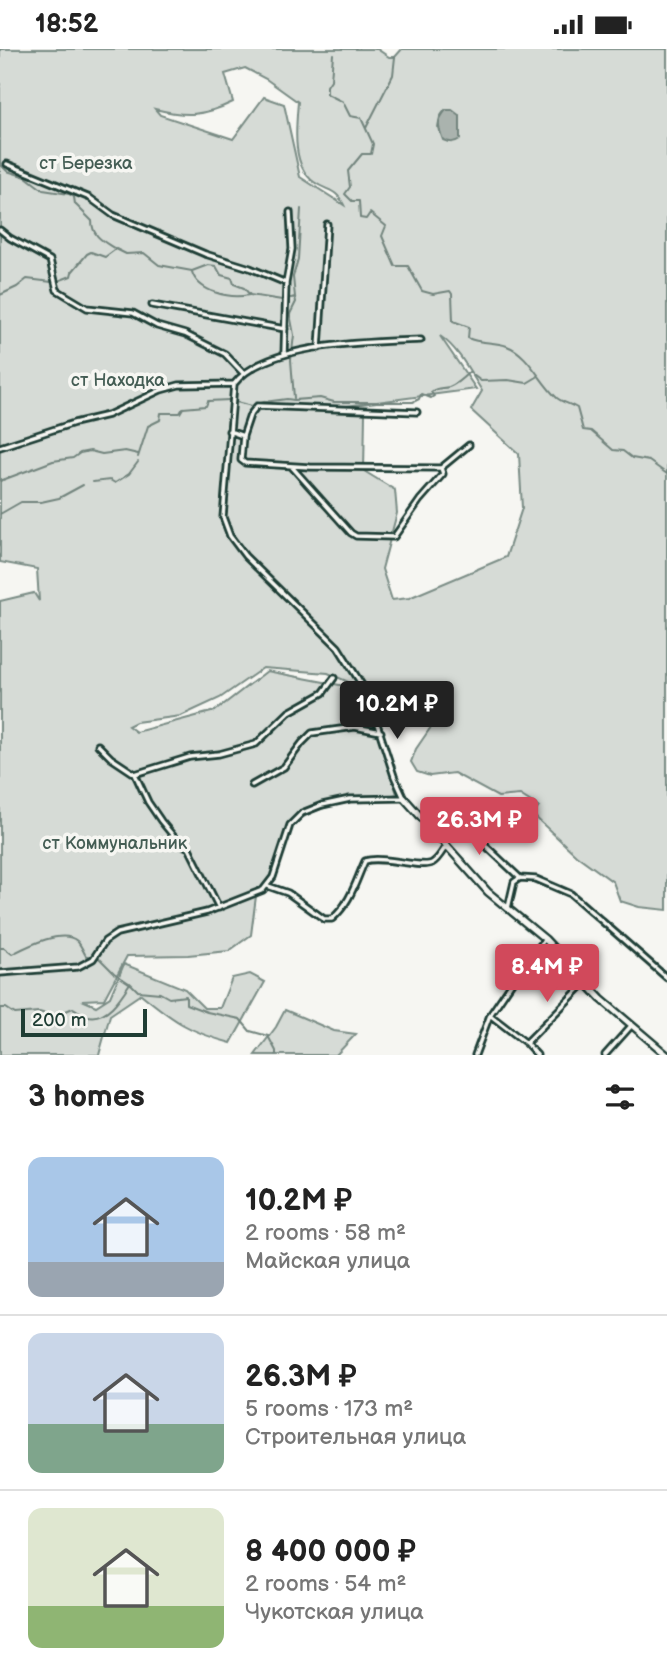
<!DOCTYPE html>
<html lang="en">
<head>
<meta charset="utf-8">
<style>
	:root { --surface:#fff; --page:#f6f6f6; --text:#222; --muted:#767676; --line:#e0e0e0; --accent:#d1495b }
	body { margin:0; font-family:"Balsamiq Sans",sans-serif; background:var(--page); color:var(--text); height:100vh; display:flex; flex-direction:column; font-size:26px; white-space:nowrap }
	* { box-sizing:border-box; margin:0 }
	p { font-size:23px; color:var(--muted) }
	.icon { flex:none; width:38px; height:38px; fill:none; stroke:currentColor; stroke-width:2; stroke-linecap:round; stroke-linejoin:round }
	.map { position:relative; height:1006px; overflow:hidden }
	.details { display:flex; flex-direction:column; background:var(--surface); flex:1 }
	.details>* { flex:none }
	.scale { position:absolute; left:21px; bottom:18px; width:126px; box-sizing:border-box; padding-left:7px; border:4px solid #1f3d34; border-top:0; font-size:19px; line-height:24px; white-space:nowrap; color:#1f3d34; -webkit-text-stroke:5px #f6f6f2; paint-order:stroke }
	.price { position:absolute; translate:-50% -60px; padding:0 16px; border-radius:7px; background:var(--accent); color:#fff; font-size:23px; line-height:46px; filter:drop-shadow(0 2px 4px #0008) }
	.price::after { content:''; position:absolute; left:50%; top:42px; width:21px; height:16px; margin-left:-10px; background:inherit; clip-path:polygon(0 0,100% 0,50% 100%) }
	.price.on { background:#222; color:#fff }
	ul { padding:0; list-style:none }
	li { display:flex; align-items:center; gap:21px; height:175px; padding:0 28px }
	li+li { border-top:2px solid var(--line) }
	li span { display:grid; place-items:center; flex:none; width:196px; height:140px; border-radius:14px; color:#555 }
	li>.icon { margin-inline-start:auto }
	span .icon { width:84px; height:84px; fill:#fffc; stroke-width:1 }
	li b { font-size:30px }
	h2 { display:flex; justify-content:space-between; align-items:center; height:84px; padding:0 28px; font-size:30px }
	.status { display:flex; justify-content:space-between; align-items:center; height:49px; padding:0 35px; background:var(--surface); direction:ltr }
	.status svg { height:19px; fill:currentColor }
	.map>svg:first-child { display:block }
</style>
</head>
<body>
<div class="status"><b>18:52</b><svg viewBox="0 0 49 12"><path d="M0 12V9h3v3zM5 12V6h3v6zM10 12V3h3v9zM15 12V0h3v12zM26 1h20v11H26zM47 4h2v5h-2z"/></svg></div>
<div class="map">
<svg width="667" height="1006" viewBox="0 0 667 1006">
	<rect width="100%" height="100%" fill="#f6f6f2"/>
	<filter id="ink" filterUnits="userSpaceOnUse"><feTurbulence type="fractalNoise" baseFrequency=".0143" numOctaves="2"/><feDisplacementMap in="SourceGraphic" scale="14" xChannelSelector="R" yChannelSelector="G"/><feConvolveMatrix kernelMatrix="1 2 1 2 8 2 1 2 1" color-interpolation-filters="sRGB"/></filter>
	<g filter="url(#ink)">
		<path fill="#d6dbd6" stroke="#7a8c85" stroke-width="2" fill-rule="evenodd" d="M0,0h377l12,8h6l7,-8h265v861l-28,-3 -19,-6 -7,-19 -37,-27 -43,-40 6,-8 -19,-12 -22,2 -44,-24 -24,3 -13,-4 -6,-10 5,-13 15,-22 -9,-22 -20,-1 -26,-6 -23,-14 -25,-11 -65,-5 -43,30 -39,18 -45,6 -8,4 8,6 79,-21 52,-40 88,17 13,18 29,88c-28,6 -91,9 -106,35 -9,16 -13,39 -20,57l-6,6 -9,4 -5,39 -22,16 -41,4 -61,1 -23,43 -22,1 14,6 14,-9 14,-33 61,25 19,19h16l12,-30 18,-4 15,8 -34,61c-42,-11 -57,-22 -90,-49l-31,21 -11,40h-99v-454l34,-8 5,8 -2,-32 -37,-7zM245,19l21,11 32,23c-2,26 -7,63 16,80 14,10 22,6 30,23l-44,-28 -16,-73 -20,-7 -31,42 -73,-24 -5,-6c31,8 49,7 78,-7l-8,-28zM445,61l15,7v22l-22,-12 2,-10zM440,287c19,13 30,36 42,55l-11,19 48,44 3,54 -16,49 -97,41 -17,2 -10,-31 15,-56 -2,-23 -31,-19 1,-57 -19,-8 130,-17z
			M285,961l49,21 22,3 -20,21h-81l21,-28z"/>
		<path fill="#aab3ae" stroke="#72847d" stroke-width="2" d="M446,61h6l8,6v23c-6,4 -10,4 -17,1 -5,-13 -7,-19 3,-30z"/>
		<g fill="none" stroke-linecap="round" stroke-linejoin="round">
			<path stroke="#72847d" stroke-width="2" d="M333,5l-2,26 -4,6v8l16,8 7,14 11,2 12,26 -2,10h-9l-14,17 2,16 -5,7 7,7h7l1,17 6,1 4,-6 16,13 -4,10 13,30h13l14,25 11,3 17,-3 2,3 1,27 16,6 -1,11c12,6 26,3 39,8 22,8 33,37 50,52 5,4 13,6 20,10l6,22 8,1 22,19 10,1 9,7 17,3 18,13
				M366,79l27,-53 2,-18
				M0,115l7,7 19,6 17,13 26,4 5,3 1,7 17,17c0,15 11,20 23,28
				M192,223c6,20 38,27 57,23
				M58,232l13,-5 1,-4 15,-18 4,-2 14,5 11,-8 10,5 18,-1 15,12 33,6 16,-6 8,1 5,9 11,3 2,6 10,4 6,7 32,5
				M0,246l17,-8 10,-8 25,3
				M295,248l-2,-20 5,-18 3,-50
				M291,249l4,-1 1,5 -6,12 4,21 -3,25 3,38
				M236,353l16,4 12,-4 23,-3 7,1 26,-2 14,4h79l6,-3 2,-5 10,4 3,-2 -3,-4c7,-5 10,-3 18,-5 8,-3 14,-9 20,-15l12,9 27,-1 19,3 10,-6
				M138,408l10,-31 12,-6 1,-7h19l3,-5 23,-2 2,-5 21,-1
				M0,432l53,-20 20,-3 7,-5 10,-2 12,3 23,-3 13,3
				M93,433l17,-2 5,3 14,-9 9,-12
				M0,465l21,-12h20l18,-4 24,-13
				M0,899h4l8,6c14,-7 50,-26 65,-13 4,4 6,10 9,15h4
				M98,908l16,16 15,10
				M0,959h6l9,6 24,-2 15,4 19,-8c4,2 10,7 15,8 19,4 33,-19 42,-33l8,8 22,2 9,5 17,-2v8l21,8 33,7 10,12 18,5 8,15v4"/>
			<defs>
				<path id="street" d="M7,115l83,34 23,17 92,39 45,14 36,15
					M0,181l10,8 40,22 7,30 30,18 46,5 24,13 28,8 40,20 18,19
					M152,256l133,24
					M319,299l8,-124
					M284,305l2,-71 6,-34 -2,-37
					M229,382l14,5 -2,24 4,3 65,4 131,1 28,-23
					M243,387l7,-21 7,-9 160,6
					M0,398l74,-24 34,-8 53,-25 18,-5 55,-1
					M292,418l59,66 5,3 38,1 26,-37 23,-26 -2,-6
					M98,696l13,13 24,16 13,28 13,19 18,22 10,5 30,60
					M135,725l55,-17 29,-3 37,-10 33,-32 34,-19 11,-15
					M252,736l32,-18 18,-24 10,-10 43,-6 26,5
					M460,767l21,19 6,12 33,31
					M268,837l20,7 36,26h8c19,-17 23,-36 33,-58 17,-6 57,8 67,2 6,-3 10,-11 14,-17
					M508,859l6,-26 6,-4 16,1 35,15 96,84
					M0,924l78,-6 15,-8 12,-18 12,-8 90,-21 56,-22 10,-13 17,-52 12,-12 20,-8 28,-6 54,-1 -10,-22 -27,-83 -29,-46 -93,-91 -15,-20 -7,-19 11,-133c32,-42 137,-42 187,-44
					M490,966l36,28 11,12
					M526,994l59,-60
					M475,1006l15,-40 27,-40 28,-36
					M605,1006l26,-29"/>
				<path id="secondary" d="M404,749l84,94 57,47 56,60 66,56"/>
			</defs>
			<use href="#street" stroke="#1f3d34" stroke-width="9"/>
			<use href="#secondary" stroke="#1f3d34" stroke-width="10"/>
			<use href="#street" stroke="#f6f6f2" stroke-width="3.5"/>
			<use href="#secondary" stroke="#f6f6f2" stroke-width="5"/>
		</g>
	</g>
	<g text-anchor="middle" stroke-width="7" stroke-linejoin="round" paint-order="stroke">
		<g font-size="18" fill="#445d54" stroke="#f6f6f2">
			<text x="86" y="120">ст Березка</text>
			<text x="118" y="337">ст Находка</text>
			<text x="115" y="800">ст Коммунальник</text>
		</g>
	</g>
</svg>
<div class="scale">200 m</div>
<b class="price on" style="left:397px;top:692px">10.2M ₽</b>
<b class="price" style="left:479px;top:808px">26.3M ₽</b>
<b class="price" style="left:547px;top:955px">8.4M ₽</b>
</div>
<section class="details">
<h2>3 homes<svg class="icon" aria-label="filters" viewBox="0 0 24 24"><path d="M4 7h16M4 17h16"/><circle cx="9" cy="7" r="2"/><circle cx="15" cy="17" r="2"/></svg></h2>
<ul>
<li><span style="background:linear-gradient(#a9c7e8 75%,#9aa5b1 0)"><svg class="icon" aria-label="home" viewBox="0 0 24 24"><path d="M3 11l9-7 9 7M6 9v11h12V9"/></svg></span><div><b>10.2M ₽</b><p>2 rooms · 58 m²</p><p>Майская улица</p></div></li>
<li><span style="background:linear-gradient(#c9d6e8 65%,#7fa58c 0)"><svg class="icon" aria-label="home" viewBox="0 0 24 24"><path d="M3 11l9-7 9 7M6 9v11h12V9"/></svg></span><div><b>26.3M ₽</b><p>5 rooms · 173 m²</p><p>Строительная улица</p></div></li>
<li><span style="background:linear-gradient(#dfe7d0 70%,#8fb573 0)"><svg class="icon" aria-label="home" viewBox="0 0 24 24"><path d="M3 11l9-7 9 7M6 9v11h12V9"/></svg></span><div><b>8 400 000 ₽</b><p>2 rooms · 54 m²</p><p>Чукотская улица</p></div></li>
</ul>
</section>
</body>
</html>
